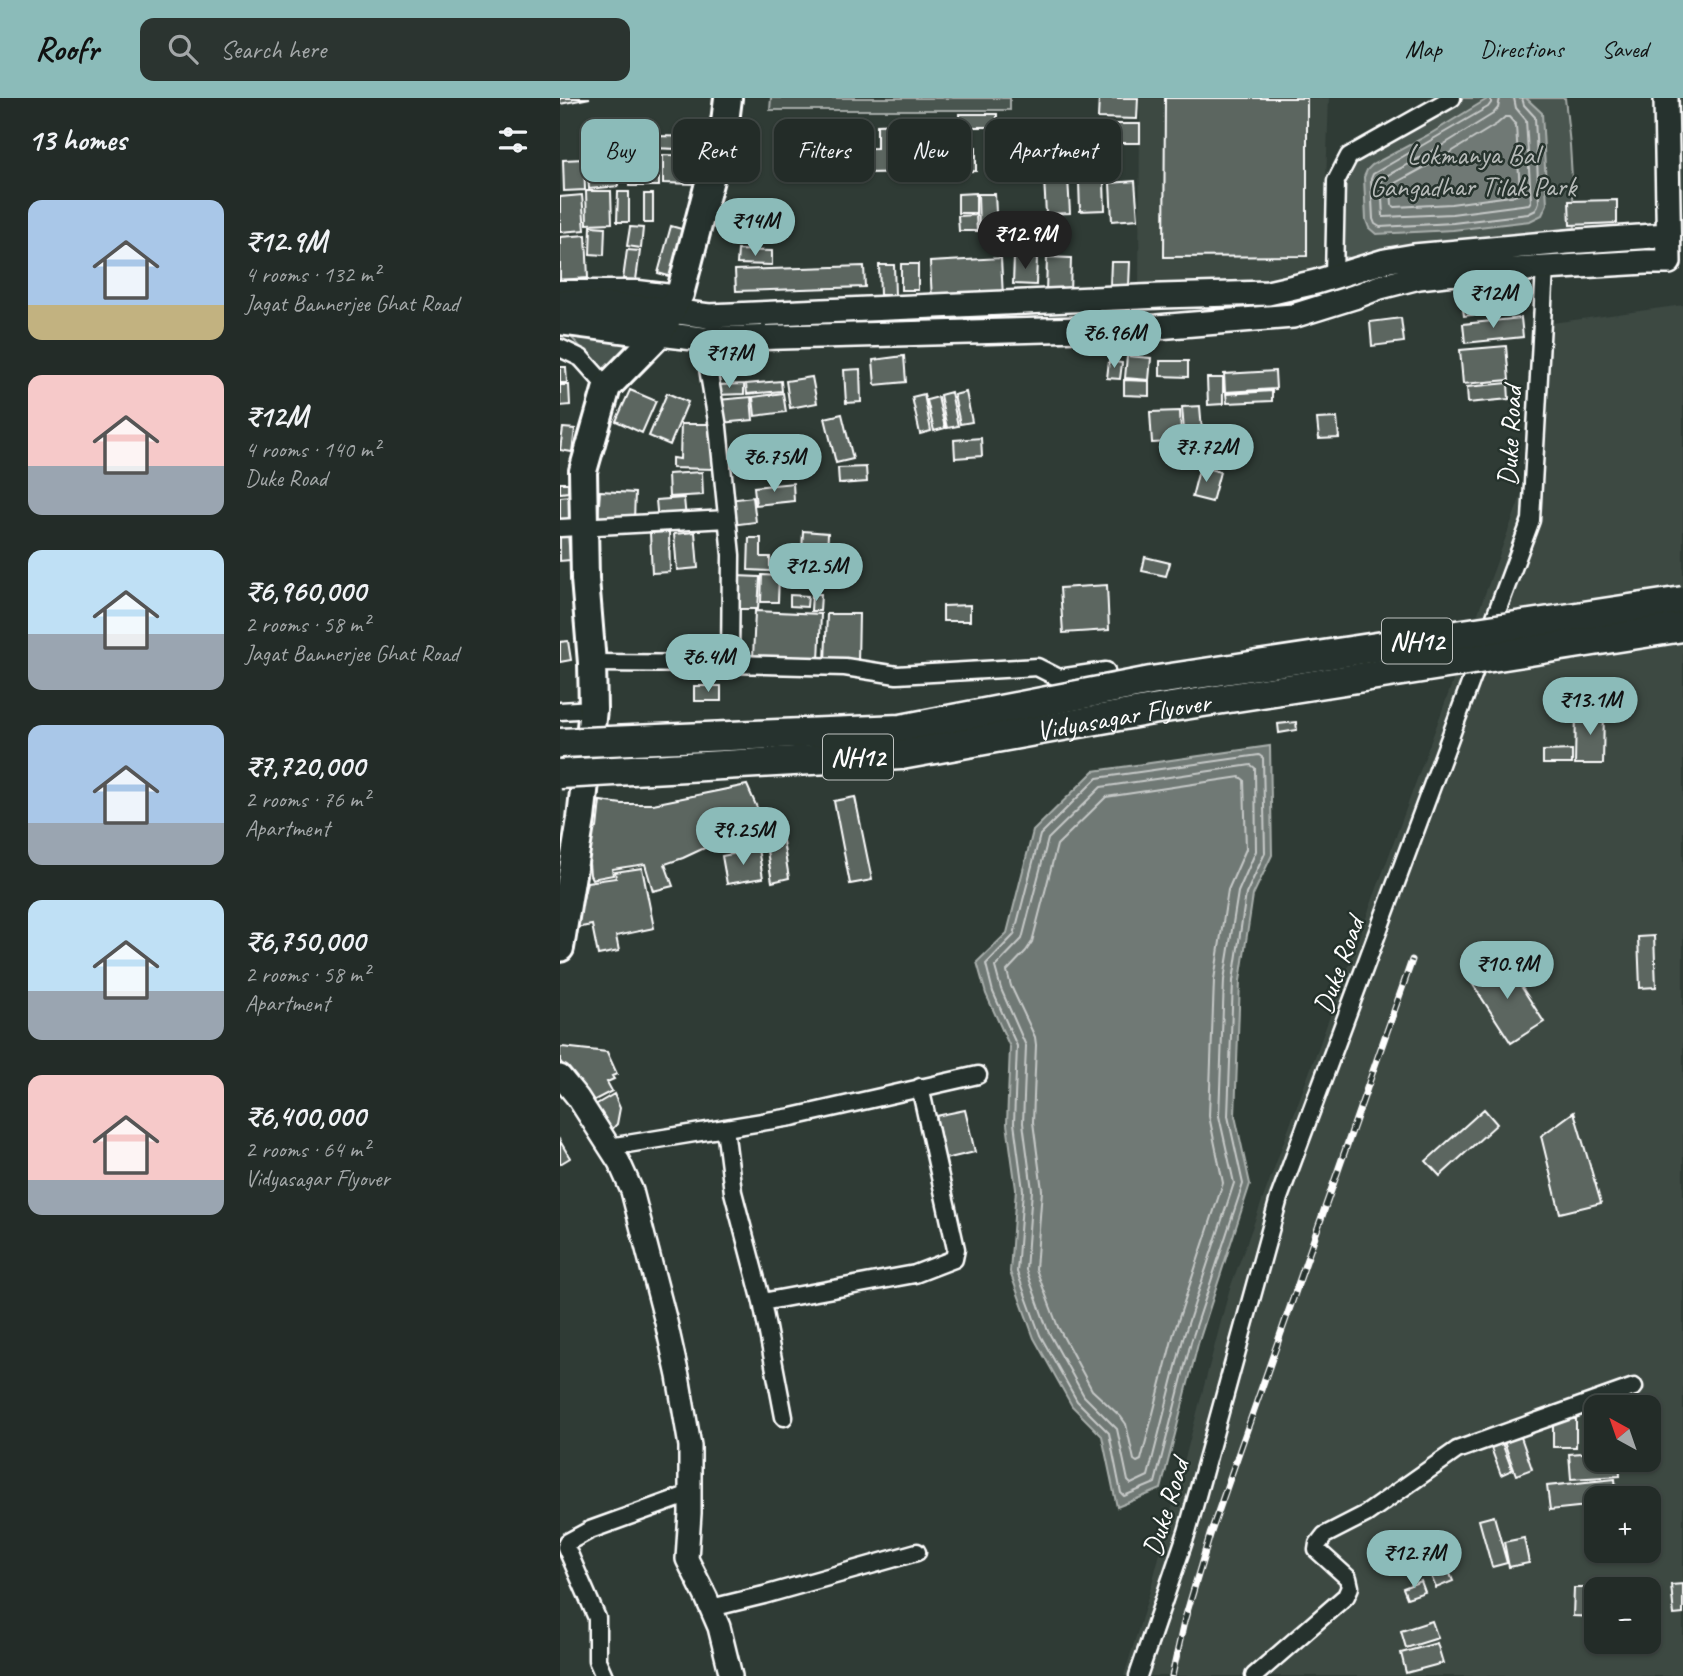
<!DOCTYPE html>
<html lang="en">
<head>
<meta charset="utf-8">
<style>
	:root { --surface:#232c28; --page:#2b3430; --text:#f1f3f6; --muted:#a3a7a8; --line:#404845; --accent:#8bbbb9 }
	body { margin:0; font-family:Caveat,sans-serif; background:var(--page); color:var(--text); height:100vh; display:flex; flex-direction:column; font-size:26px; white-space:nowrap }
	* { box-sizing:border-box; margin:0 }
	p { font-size:23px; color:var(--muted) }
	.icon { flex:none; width:38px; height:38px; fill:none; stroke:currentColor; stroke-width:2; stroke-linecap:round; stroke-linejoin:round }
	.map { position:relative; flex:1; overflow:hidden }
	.drawer { display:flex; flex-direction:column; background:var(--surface); width:560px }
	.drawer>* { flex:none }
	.guide { position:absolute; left:21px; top:21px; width:665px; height:63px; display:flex; gap:14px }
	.needle { width:46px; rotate:320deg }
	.tools { position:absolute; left:1024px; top:1297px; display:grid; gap:14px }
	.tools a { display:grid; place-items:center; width:77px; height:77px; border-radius:14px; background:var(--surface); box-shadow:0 2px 5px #0004,0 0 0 2px var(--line); font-size:35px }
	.price { position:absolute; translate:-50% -60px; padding:0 16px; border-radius:24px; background:var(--accent); color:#111; font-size:23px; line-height:46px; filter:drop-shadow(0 2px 4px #0008) }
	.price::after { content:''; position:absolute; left:50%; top:42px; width:21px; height:16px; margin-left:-10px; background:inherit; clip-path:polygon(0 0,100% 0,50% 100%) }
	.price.current { background:#222; color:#fff }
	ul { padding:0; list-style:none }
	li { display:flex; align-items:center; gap:21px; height:175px; padding:0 28px }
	li span { display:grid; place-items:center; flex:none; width:196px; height:140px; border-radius:14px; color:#555 }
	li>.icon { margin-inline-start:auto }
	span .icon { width:84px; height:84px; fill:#fffc; stroke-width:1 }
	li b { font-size:30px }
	h2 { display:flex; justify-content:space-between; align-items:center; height:84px; padding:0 28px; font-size:30px }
	.pill { padding:0 24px; border-radius:14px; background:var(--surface); box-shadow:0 2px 5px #0004,0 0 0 2px var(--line); font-size:24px; line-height:63px }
	.pill.current { background:var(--accent); color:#111 }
	header { display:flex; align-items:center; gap:42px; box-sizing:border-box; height:98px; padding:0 35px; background:var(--accent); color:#111 }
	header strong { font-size:33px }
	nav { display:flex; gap:38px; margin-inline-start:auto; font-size:24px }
	.search { width:490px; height:63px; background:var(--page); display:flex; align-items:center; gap:18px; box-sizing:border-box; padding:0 24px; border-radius:14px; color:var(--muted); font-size:26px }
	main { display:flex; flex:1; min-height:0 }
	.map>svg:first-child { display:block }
</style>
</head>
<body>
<header>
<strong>Roofr</strong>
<div class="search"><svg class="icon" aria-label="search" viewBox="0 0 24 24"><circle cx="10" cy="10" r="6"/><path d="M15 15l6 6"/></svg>Search here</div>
<nav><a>Map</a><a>Directions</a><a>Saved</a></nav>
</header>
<main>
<section class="drawer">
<h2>13 homes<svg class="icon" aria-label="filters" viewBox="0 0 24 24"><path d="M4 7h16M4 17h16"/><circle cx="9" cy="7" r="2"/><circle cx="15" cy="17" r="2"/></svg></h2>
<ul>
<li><span style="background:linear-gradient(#a9c7e8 75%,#c2b280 0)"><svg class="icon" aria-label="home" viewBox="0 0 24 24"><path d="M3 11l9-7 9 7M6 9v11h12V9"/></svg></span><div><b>₹12.9M</b><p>4 rooms · 132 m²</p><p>Jagat Bannerjee Ghat Road</p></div></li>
<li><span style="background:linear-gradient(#f6c9c9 65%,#9aa5b1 0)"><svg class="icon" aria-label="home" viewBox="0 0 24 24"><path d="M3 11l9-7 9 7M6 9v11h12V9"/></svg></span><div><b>₹12M</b><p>4 rooms · 140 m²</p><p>Duke Road</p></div></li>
<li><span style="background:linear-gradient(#bfe0f5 60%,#9aa5b1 0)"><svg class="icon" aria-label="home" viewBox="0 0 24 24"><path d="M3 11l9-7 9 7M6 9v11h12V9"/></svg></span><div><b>₹6,960,000</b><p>2 rooms · 58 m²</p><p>Jagat Bannerjee Ghat Road</p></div></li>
<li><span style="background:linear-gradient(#a9c7e8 70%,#9aa5b1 0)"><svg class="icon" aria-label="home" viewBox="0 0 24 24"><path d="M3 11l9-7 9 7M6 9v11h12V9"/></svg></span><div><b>₹7,720,000</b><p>2 rooms · 76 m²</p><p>Apartment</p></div></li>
<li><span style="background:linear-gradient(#bfe0f5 65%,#9aa5b1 0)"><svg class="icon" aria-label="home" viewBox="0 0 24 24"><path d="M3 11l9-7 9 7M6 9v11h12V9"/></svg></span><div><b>₹6,750,000</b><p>2 rooms · 58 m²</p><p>Apartment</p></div></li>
<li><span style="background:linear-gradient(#f6c9c9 75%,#9aa5b1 0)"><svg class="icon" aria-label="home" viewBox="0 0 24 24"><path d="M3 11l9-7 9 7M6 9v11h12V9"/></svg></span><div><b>₹6,400,000</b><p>2 rooms · 64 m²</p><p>Vidyasagar Flyover</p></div></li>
</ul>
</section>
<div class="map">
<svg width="1123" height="1578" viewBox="0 0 1123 1578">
	<rect width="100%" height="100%" fill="#2f3b35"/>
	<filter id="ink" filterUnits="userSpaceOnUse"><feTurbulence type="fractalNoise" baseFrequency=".0143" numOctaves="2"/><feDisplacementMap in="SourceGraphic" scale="14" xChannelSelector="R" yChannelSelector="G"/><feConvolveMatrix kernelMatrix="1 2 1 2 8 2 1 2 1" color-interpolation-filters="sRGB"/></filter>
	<g filter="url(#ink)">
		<path fill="#3c4842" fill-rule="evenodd" d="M580,0h189l-6,170 -68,14 -116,8z
			M1119,0h4v159z
			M1123,207v1371h-559l26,-85 79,-300 300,-817 1,-148zM1036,1309h52v53h-52zM1036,1400h52v52h-52zM1036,1491h52v53h-52z"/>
		<path fill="#4a544f" stroke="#a4aaa7" stroke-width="2" d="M211,0h239v12h-240z
			M893,0h112l5,47 5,83 -221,31 -10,-2 -3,-11 -1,-64 9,-26z
			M9,237l34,3 21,6 2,4 -15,25 -5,1z"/>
		<path fill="#707975" stroke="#a9afac" stroke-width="2" d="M929,0h37l16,15 5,91 -5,11 -12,6 -77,9 -77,4 -7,-6 -3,-8 -2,-43 3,-7 5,-5 58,-31z
			M710,648l2,109 -19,40 -13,86 -5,135 15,68 -52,160 -37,145 -44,18 -15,-71 -30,-30 -38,-68 -24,-66 6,-83 -9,-65 3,-77 -24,-53 -9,-32 30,-29 26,-102 61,-60z"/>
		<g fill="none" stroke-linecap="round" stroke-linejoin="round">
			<path stroke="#c6c9c8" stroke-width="2" d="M931,0v5l-3,4 -115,67 -2,5 2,40 2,5 5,3 73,-4 75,-9 8,-4 3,-8 -4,-85 -11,-12 -2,-7
				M940,0l-2,10 -5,6 -55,34 -57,31 2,38 69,-3 77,-10 2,-3 -5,-81 -10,-12 -2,-10
				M945,19h4l7,8 4,67 -2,3 -67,9 -56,3 -3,-2 -1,-18 1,-2 51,-28 54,-33z
				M699,657l4,3 2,95 -19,41 -13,87 -5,135 15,68 -52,158 -36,141 -31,13 -3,-3 -12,-60 -32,-32 -37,-66 -23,-63 6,-82 -9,-67 3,-77 -24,-54 -7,-28 28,-29 26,-100 57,-57z
				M691,667l4,3 1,83 -18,41 -14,88 -5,136 15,67 -51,156 -35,137 -17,8 -3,-3 -11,-52 -33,-33 -36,-65 -22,-61 6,-80 -9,-67 3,-77 -25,-57 -6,-22 27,-28 26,-100 53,-52z
				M680,679l4,3 2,69 -18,41 -14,90 -5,136 14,67 -50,153 -32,124 -4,2 -3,-2 -8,-36 -5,-7 -29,-27 -34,-63 -22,-58 6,-79 -9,-68 3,-77 -1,-8 -24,-51 -4,-15 19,-20 6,-9 25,-97 49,-48z"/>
		</g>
		<path fill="#5b6661" stroke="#fff" stroke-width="2" d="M0,0h30l-30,6z
			M539,0h39l-1,21 -39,-1z
			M605,0h142v158l-143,1z
			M399,16h38v13h-37z
			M343,26v24l73,-1v24l-167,3v-25l68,-1v-23z
			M539,26h41v19h-41z
			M57,33l2,26 -28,2 -2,-26z
			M93,38l51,1 -1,13 -51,-2z
			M69,52h30v36h-30z
			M103,57l33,1v28l-33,-1z
			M24,61l1,31 -21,1 -1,-31z
			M56,63l2,25 -29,3 -2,-26z
			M508,80l2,35 -24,1 -2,-35z
			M544,83l1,29 -25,1 -1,-29z
			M575,83l3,38 -26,2 -2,-38z
			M26,93h25l1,32 -25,1z
			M58,94h11v30h-12z
			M416,95v20h-18v-19z
			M84,96h9v29h-9z
			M418,96h17l2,37h-18z
			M22,97l3,35 -25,2v-35z
			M1057,102v23l-47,2 -1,-24z
			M416,117l1,16h-18l-1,-15z
			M31,128l14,1 -1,28 -14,-1z
			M111,128l14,4 -13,47 -14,-4z
			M70,129l13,1 -2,20 -14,-2z
			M26,137l2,43 -28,2v-43z
			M67,152l13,1 -4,29 -13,-1z
			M178,152l34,1v14l-35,-1z
			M454,159l23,1 -1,27 -23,-1z
			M487,159l24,1 -1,36 -24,-1z
			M441,160l2,39 -71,3 -2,-38z
			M551,164h19l-1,25h-19z
			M341,166h17v26h-17z
			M319,167h15l1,30h-15z
			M304,168l1,21 -129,4 -1,-21z
			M955,190l3,21 -54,7 -3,-21z
			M841,220l3,24 -32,4 -2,-24z
			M961,220l2,19 -58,6 -2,-19z
			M946,248l3,34 -46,4 -3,-34z
			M344,258l2,26 -31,3 -2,-25z
			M567,258l24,2 -2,22 -24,-2z
			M549,263l13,2 -2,16 -13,-1z
			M600,263h28v16l-28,-1z
			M0,269h6l1,16h-7z
			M300,271l1,33 -15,1 -2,-33z
			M715,273l1,18 -51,3 -1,-18z
			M252,279l5,26 -27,5 -4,-27z
			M647,280h16v26l-15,1z
			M564,282l25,1v15l-25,-1z
			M221,283l1,10 -35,3 -1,-10z
			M948,285l1,16 -41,4 -1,-16z
			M184,286v10l-29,1v-10z
			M0,287h9l1,20 -10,1z
			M70,292l26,11 -14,32 -26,-12z
			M712,293v10l-45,2 -1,-9z
			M391,294l7,34 -11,2 -7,-33z
			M406,294l6,30 -12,2 -6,-29z
			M107,295l21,9 -18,43 -21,-9z
			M223,295l3,19 -31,4 -2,-19z
			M364,296l7,37 -11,3 -8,-37z
			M191,299l2,23 -33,3 -2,-23z
			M378,299l7,31 -11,3 -7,-31z
			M640,308l2,24 -18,1 -2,-24z
			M620,313l1,22h-12v9l-17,1 -2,-31z
			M282,316l11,45 -17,4 -11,-45z
			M777,320l2,20 -20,1 -2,-20z
			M121,326h35l-1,45 -43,-1v-10l8,1z
			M3,330l12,1 -3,23 -12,-2z
			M421,340l1,18 -27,2 -1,-18z
			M640,368l20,6 -8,30 -20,-5z
			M306,369l1,15 -28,2 -1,-16z
			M142,374l1,23 -34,2 -1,-23z
			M0,385h8v9l-8,1z
			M233,385l1,18 -38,4 -2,-18z
			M40,393l35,2 -1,27 -36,-2z
			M9,398l1,28h-10v-27z
			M193,399l3,25 -25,3 -3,-25z
			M124,400l2,21 -28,3 -2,-22z
			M243,433l25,2 -1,23 -25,-2z
			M0,434h8l2,28 -10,1z
			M109,434l1,40 -18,1 -2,-40z
			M135,434l3,36 -21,2 -3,-36z
			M189,440h12v19h9v14l-22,-1z
			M585,459l25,6 -4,13 -24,-5z
			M202,477l17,1 -1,26h-17z
			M176,478l24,1 -2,32h-23z
			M229,478h21v10l-21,-1z
			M547,487l2,45 -46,3 -3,-45z
			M252,496h9l-1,17h-9z
			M230,497l18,1 -1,11 -17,-1z
			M410,507v16h-27v-15z
			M195,513l66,3 -2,47 -66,-3z
			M267,516h32l-1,49 -33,-1z
			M8,543l3,19 -11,2v-20z
			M134,588h27v15h-27z
			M1016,612h28l-1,54h-28z
			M736,624l1,8 -18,3 -1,-9z
			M1012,652v14h-29v-13z
			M187,687l15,34 -39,14 3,5 -43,20 -18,6 8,22 -20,5 -8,-27 -33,5 1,6 -21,4 -2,-4 -2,-24 5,-20 4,-3 3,-27 22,3h31z
			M295,699l17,83 -22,4 -16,-83z
			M221,731l8,49 -17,4 -8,-50z
			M198,751l5,29 -36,6 -5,-28z
			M82,770l12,60 -38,8 3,15 -21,4 -6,-30 -16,3 11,-46 29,-4 -1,-6z
			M1094,838l2,51 -16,1 -2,-51z
			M943,860l41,64 -33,21 -41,-63z
			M2,949l45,5 10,22 -5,2 2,3 -7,3 5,9 -23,12 -29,-42v-13z
			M54,996l6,14 -3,16 -9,10 -18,-26z
			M924,1011l13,15 -57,52 -14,-15z
			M405,1012l10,42 -30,7 -9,-43z
			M1014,1014l27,91 -41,10 -19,-77z
			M0,1043l10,17 -10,6z
			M993,1321h23v28h-23z
			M961,1339l11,32 -16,6 -12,-33z
			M942,1345l10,27 -11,5 -10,-27z
			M1036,1354v8h23l1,16 -49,3 -2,-25z
			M1055,1381l2,19h-21v7l-46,5 -3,-24z
			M934,1418l13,47 -15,4 -13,-47z
			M964,1440l5,25 -20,4 -5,-25z
			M881,1454l12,29 -17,7 -12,-29z
			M861,1483l4,11 -18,6 -4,-10z
			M1123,1486v30l-9,1 -3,-30z
			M1014,1490h26l-4,1v28l-23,-1z
			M872,1523l6,17 -32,10 -5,-17z
			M877,1545l6,20 -37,10 -5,-20z"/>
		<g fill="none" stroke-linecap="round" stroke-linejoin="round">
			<defs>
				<path id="minor" d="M774,179l2,-96 13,-25 103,-58
					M0,191h78l42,5
					M143,241l15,88 13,128 -1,109
					M0,250l21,10 26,29
					M0,430l167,-9
					M929,535l42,-113 14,-252
					M32,565l138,1 115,3 52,8 140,-8 22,11 47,-7
					M0,613l33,-2
					M165,1030l8,64 29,110 22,115
					M49,1049l183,-30 186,-42
					M202,1204l153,-28 39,-15 2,-10 -36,-162
					M151,1510l53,-13 153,-43
					M44,1578l-7,-16v-42l-31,-71 2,-5 22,-12 100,-36
					M578,1578l49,-144 92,-334 202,-544
					M694,1578l92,-80 4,-9 -2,-9 -31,-28 1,-6 7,-9 41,-21 91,-64 177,-63"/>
				<path id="tertiary" d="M0,978l18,22 41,64 13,29 34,131 12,54 12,70v67l-3,46 19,38 13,30 12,49"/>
				<path id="secondary" d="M111,213l38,5 452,-20 107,-3 48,-11 69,-21 29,-5 153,-14 101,-7
					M99,236l44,5 454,-12 136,-11 61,-19 26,-10 39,-10 26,-3 201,-12h23l-3,-164"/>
				<path id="primary" d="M0,205l111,8
					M0,223l99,13
					M0,850l21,-129 12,-110 -1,-46 -7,-84 -2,-108 24,-84 52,-53 21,-40 45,-172 3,-24"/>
			</defs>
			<use href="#minor" stroke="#fff" stroke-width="21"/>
			<use href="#tertiary" stroke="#fff" stroke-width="26"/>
			<use href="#secondary" stroke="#fff" stroke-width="28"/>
			<use href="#primary" stroke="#fff" stroke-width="32"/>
			<use href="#minor" stroke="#26332d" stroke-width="16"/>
			<use href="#tertiary" stroke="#26332d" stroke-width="21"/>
			<use href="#secondary" stroke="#26332d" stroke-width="23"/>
			<use href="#primary" stroke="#26332d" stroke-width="26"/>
			<defs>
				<path id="rail" d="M612,1578l12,-54 26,-87 202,-575"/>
			</defs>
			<use href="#rail" stroke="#fff" stroke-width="7"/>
			<use href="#rail" stroke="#26332d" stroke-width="4.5" stroke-dasharray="13" stroke-linecap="butt"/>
			<defs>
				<g id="trunk-bridge">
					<path d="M0,645l341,-14 250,-48 532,-80"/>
					<path id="s1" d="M0,676l341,-19 251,-45 531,-83"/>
				</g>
			</defs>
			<use href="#trunk-bridge" stroke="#fff" stroke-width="33" stroke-linecap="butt"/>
			<use href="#trunk-bridge" stroke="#26332d" stroke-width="28"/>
		</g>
	</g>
	<g text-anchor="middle" stroke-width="5" stroke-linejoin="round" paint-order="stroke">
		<g fill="#26332d" stroke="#bec2c0" stroke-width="2">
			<rect x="822" y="520.5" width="70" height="45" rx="5"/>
			<rect x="263" y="636.5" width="70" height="45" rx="5"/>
		</g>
		<g font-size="26" font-weight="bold" fill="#fff">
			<text x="857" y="552">NH12</text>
			<text x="298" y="668">NH12</text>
		</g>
		<g font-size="28" fill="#b7bbb9" stroke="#26332d">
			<text x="913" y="66">Lokmanya Bal<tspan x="913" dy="32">Gangadhar Tilak Park</tspan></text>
		</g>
		<g font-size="28" fill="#fff" stroke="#26332d">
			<text transform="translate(949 338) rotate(-87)" y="10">Duke Road</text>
			<text dy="10" stroke="none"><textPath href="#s1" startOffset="567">Vidyasagar Flyover</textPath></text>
			<text transform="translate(778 867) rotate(-70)" y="10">Duke Road</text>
			<text transform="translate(605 1409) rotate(-73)" y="10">Duke Road</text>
		</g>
	</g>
</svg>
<div class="tools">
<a><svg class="needle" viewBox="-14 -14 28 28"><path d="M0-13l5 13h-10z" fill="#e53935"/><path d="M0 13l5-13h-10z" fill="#a3a7a8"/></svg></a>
<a>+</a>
<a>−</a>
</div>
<b class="price" style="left:195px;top:160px">₹14M</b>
<b class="price current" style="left:465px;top:173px">₹12.9M</b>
<b class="price" style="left:933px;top:232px">₹12M</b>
<b class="price" style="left:554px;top:272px">₹6.96M</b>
<b class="price" style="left:169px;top:292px">₹17M</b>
<b class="price" style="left:646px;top:386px">₹7.72M</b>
<b class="price" style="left:214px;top:396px">₹6.75M</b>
<b class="price" style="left:256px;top:505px">₹12.5M</b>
<b class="price" style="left:148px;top:596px">₹6.4M</b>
<b class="price" style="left:1030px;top:639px">₹13.1M</b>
<b class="price" style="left:183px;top:769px">₹9.25M</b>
<b class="price" style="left:947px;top:903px">₹10.9M</b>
<b class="price" style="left:854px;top:1492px">₹12.7M</b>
<div class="guide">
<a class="pill current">Buy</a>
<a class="pill">Rent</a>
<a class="pill">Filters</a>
<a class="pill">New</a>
<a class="pill">Apartment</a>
</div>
</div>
</main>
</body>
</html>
